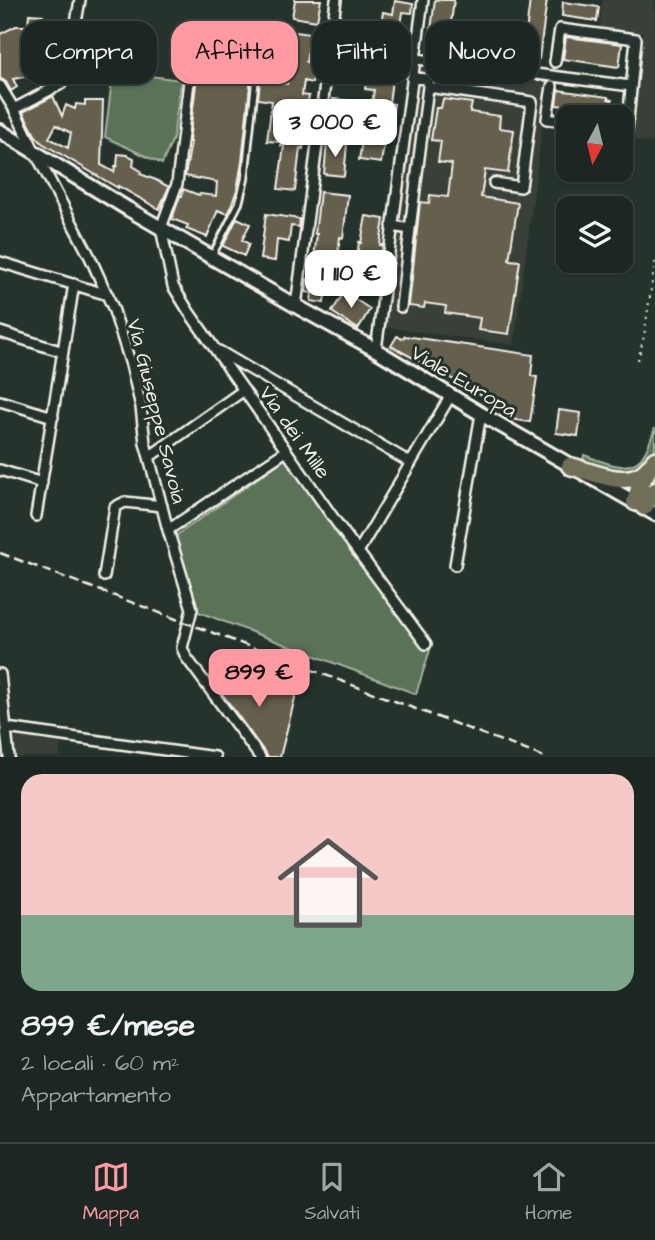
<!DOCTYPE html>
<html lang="it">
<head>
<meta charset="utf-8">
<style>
	:root { --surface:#1c2622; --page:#252e2a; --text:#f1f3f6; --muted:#a0a5a5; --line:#3a4340; --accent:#ff9aa2 }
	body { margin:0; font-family:"Architects Daughter",sans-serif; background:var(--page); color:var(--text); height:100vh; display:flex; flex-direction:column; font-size:26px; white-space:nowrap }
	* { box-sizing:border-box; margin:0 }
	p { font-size:23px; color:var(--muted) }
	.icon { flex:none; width:38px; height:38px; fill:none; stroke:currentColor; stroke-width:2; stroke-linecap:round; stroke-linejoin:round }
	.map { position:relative; height:757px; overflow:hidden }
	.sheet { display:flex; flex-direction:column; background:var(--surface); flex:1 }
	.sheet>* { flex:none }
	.hud { position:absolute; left:21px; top:21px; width:614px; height:63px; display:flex; gap:14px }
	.needle { width:46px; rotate:187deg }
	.buttons { position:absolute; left:556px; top:105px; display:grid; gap:14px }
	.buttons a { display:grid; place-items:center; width:77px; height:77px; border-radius:14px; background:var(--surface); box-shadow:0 2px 5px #0004,0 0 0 2px var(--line); font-size:35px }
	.price { position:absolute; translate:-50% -60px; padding:0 16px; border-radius:14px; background:#fff; color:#222; font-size:23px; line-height:46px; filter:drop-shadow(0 2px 4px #0008) }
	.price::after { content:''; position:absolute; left:50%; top:42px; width:21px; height:16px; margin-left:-10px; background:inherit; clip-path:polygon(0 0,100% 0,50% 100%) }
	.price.active { background:var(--accent); color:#111 }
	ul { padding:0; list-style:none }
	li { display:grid; align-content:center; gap:14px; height:371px; padding:0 21px }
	li span { display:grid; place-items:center; height:217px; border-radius:21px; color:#555 }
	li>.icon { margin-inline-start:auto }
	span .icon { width:126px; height:126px; fill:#fffc; stroke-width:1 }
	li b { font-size:30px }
	.pill { padding:0 24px; border-radius:21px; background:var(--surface); box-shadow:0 2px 5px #0004,0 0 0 2px var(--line); font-size:24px; line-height:63px }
	.pill.active { background:var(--accent); color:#111 }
	.tab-bar { display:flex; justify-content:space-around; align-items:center; height:98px; border-top:2px solid var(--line); background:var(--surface); font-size:19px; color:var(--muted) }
	.tab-bar a { display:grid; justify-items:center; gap:4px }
	.tab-bar .active { color:var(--accent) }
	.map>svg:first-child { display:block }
</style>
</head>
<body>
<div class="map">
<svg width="655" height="757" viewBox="0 0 655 757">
	<rect width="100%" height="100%" fill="#26332d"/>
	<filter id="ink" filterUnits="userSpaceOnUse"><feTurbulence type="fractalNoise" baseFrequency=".0143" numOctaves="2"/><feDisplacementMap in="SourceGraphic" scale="14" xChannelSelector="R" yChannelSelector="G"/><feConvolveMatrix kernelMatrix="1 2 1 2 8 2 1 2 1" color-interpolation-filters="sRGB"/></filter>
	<g filter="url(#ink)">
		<path fill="#394037" d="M603,0h52v143l-25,-3 13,-107 -44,-6z
			M419,67l129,16 -34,262 -130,-18z
			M10,736l51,7 -2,14h-46z"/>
		<path fill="#5a7258" stroke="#a7b2a0" stroke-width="2" d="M113,71l68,9 -8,59 -11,25 -57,-27z
			M655,428v25l-18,19 -24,1 -30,-13 1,-5c18,6 47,22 60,-1 5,-8 8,-18 11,-26z
			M285,459l3,1 93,130 49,60 -14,44 -220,-83 -1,-11 -19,-61 1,-4z"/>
		<path fill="#655e4e" stroke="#f4f1e8" stroke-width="2" fill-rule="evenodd" d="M295,0h26l-4,21 -25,-4z
			M435,0h19l-6,46 -19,-3z
			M530,0h17l-8,59 -16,-2z
			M395,1l18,3 -1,9 -9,-1 -4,26 -20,-3 4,-23 10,2z
			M563,2l36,5 -2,14 -35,-5z
			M29,14l14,1v11h-6l-1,13 6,1 -2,15 -16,-2 5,23 -16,3 4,8 -6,4 -5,-9 -6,-4v-44l16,-8h12z
			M288,31l23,3 -5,28 9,2 -3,19 -8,-2 -2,14 7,1 -3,19 -15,-2 -1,15 16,1 -3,20 -3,-1 -5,43 -17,-2 6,-43h-3v-4l-14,-1 5,-40 -14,-2 2,-18 27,3 6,-34 -8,-1z
			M566,37l56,7 -3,23 -56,-8z
			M199,59l53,7 -10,96 -5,28 -9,24 -10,-4 -11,27 -21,-8 2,-4 -16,-6 8,-23h2l1,-7 16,6 1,-1 16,2 1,-14 -32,-6 6,-34h-2z
			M368,65l13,1 -1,8 8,1v4l4,1 -3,23 5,1 -4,24h-3l-6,35 -22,-3 4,-26 4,1 7,-45 -9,-1z
			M558,90l50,7v2l4,1 -1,10h5l-1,7h-15l1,-6 -28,-4 -1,6 -9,-1 1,-6 -8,-1z
			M53,96l9,20 4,-11 9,4 1,-5 9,1v-4h18l-2,64 13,7 1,-6h2l1,-12 9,1 7,3 -1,8 8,5 -1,3 16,6 13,7 -10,22 -41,-23v2l-76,-45 -7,-8 -12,-23zM56,125l15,8 -3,15 -19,-10z
			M333,99l20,2 -2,17 -20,-2z
			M443,99l29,4 -2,9 30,4 -1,12 15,2 -6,43 -23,-3 -4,27 37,6 -9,57 11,1 -11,73 -31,-4 2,-12 -35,-5 1,-7 -21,-3 -1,5 -15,-2 11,-104 9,1 1,-8 18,2 4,-33 -14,-2 3,-21 -10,-1 5,-32h5z
			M327,142l20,2 -3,32 -20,-2z
			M320,192l28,3 -5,43 -3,-1 -4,33 -7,-1 -2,11h-2l2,1 -3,22 -13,-2 1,-8 -6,-1 1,-13 4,1 6,-46h-2z
			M266,214l34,5 -1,8 -8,-1 -2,16 -12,-2 -2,21 -15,-2z
			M366,216l18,3 -4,26h3l-6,42 -24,-3 6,-42 2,1z
			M237,218l13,6 -8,16 7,4 -5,12 -21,-10z
			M344,292l26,17 -12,20 -26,-17z
			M397,336l5,3 3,-3 128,19 -2,21 6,1 -7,45 -20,-3 1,-5 -28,-13 1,-5 -93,-50z
			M559,410l22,3 -3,23 -22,-3z
			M226,669l70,25 -16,63h-12l-56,-77z"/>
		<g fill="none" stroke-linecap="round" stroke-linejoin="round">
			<defs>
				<path id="lane" d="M212,256l27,-53 6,-24 12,-114"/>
				<path id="street" d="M329,48l302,38
					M555,62l5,-33 76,10 -9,91h-6
					M412,78l17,1 -1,8
					M189,81l-12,103 -16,44 12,58 16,26 150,214 87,118
					M0,86l14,23 21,43 55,105 23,51 18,57 10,42 4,36 4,14 19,73 24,79 -10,39 4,9 74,100
					M552,86l-5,33 22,3
					M14,109l47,-25 7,-17 12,-67
					M392,226l18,3 18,-142 104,15 -11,85 -27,-4
					M0,262l108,33
					M296,306l40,-306
					M401,307l9,-78
					M0,332l63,20
					M376,350l47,-350
					M219,351l192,112
					M0,401l53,16
					M149,457l95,-67
					M0,470l42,13
					M36,516l38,-232
					M168,530l118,-79
					M358,552l93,-157
					M455,565l26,-151
					M104,576l11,-69 10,-5 37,4
					M0,674l9,83
					M6,728l209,29"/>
				<path id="secondary" d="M0,131l128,78 168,97 80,44 105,64 174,100"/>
				<path id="highway" d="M570,466c20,5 48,19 68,10 8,-3 12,-10 17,-16
					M635,502l6,-19 7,-13
					M644,507l11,-16"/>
			</defs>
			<use href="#lane" stroke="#f4f1e8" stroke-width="10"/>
			<use href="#street" stroke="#f4f1e8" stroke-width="14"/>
			<use href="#secondary" stroke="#f4f1e8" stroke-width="18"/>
			<use href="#highway" stroke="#f4f1e8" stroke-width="21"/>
			<path stroke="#f4f1e8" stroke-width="2" stroke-dasharray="2 5" stroke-linecap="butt" d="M638,360l6,-24 11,-74"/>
			<use href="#lane" stroke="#26332d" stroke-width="4.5"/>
			<use href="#street" stroke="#26332d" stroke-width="9"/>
			<use href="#secondary" stroke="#26332d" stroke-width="12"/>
			<use href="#highway" stroke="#716e59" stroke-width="16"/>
			<path stroke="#f4f1e8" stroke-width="2.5" stroke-dasharray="10 5" stroke-linecap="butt" d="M0,553l544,204"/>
		</g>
	</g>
	<g text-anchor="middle" stroke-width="6" stroke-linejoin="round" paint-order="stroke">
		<g font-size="21" fill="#f4f1e8" stroke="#26332d">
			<text transform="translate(464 381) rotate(31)" y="7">Viale Europa</text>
			<text transform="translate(157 411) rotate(76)" y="7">Via Giuseppe Savoia</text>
			<text transform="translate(295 432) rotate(55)" y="7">Via dei Mille</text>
		</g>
	</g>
</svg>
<div class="buttons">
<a><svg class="needle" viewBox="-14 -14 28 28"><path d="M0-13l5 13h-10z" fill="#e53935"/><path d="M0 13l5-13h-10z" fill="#a0a5a5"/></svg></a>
<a><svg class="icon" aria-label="layers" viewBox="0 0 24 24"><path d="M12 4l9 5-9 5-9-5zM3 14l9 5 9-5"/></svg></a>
</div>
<b class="price" style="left:335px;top:159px">3 000 €</b>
<b class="price" style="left:351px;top:310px">1 110 €</b>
<b class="price active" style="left:259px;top:709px">899 €</b>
<div class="hud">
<a class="pill">Compra</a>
<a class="pill active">Affitta</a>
<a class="pill">Filtri</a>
<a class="pill">Nuovo</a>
</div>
</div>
<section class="sheet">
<ul>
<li><span style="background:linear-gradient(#f6c9c9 65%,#7fa58c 0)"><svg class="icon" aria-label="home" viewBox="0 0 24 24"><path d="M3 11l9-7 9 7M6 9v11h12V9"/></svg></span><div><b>899 €/mese</b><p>2 locali · 60 m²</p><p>Appartamento</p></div></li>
</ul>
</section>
<nav class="tab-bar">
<a class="active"><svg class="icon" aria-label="map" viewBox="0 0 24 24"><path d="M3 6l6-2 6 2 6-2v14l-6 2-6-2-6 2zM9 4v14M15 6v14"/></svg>Mappa</a>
<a><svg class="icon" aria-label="saved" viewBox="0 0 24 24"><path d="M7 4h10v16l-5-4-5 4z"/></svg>Salvati</a>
<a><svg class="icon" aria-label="home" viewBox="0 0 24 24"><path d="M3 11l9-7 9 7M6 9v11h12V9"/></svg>Home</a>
</nav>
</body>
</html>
